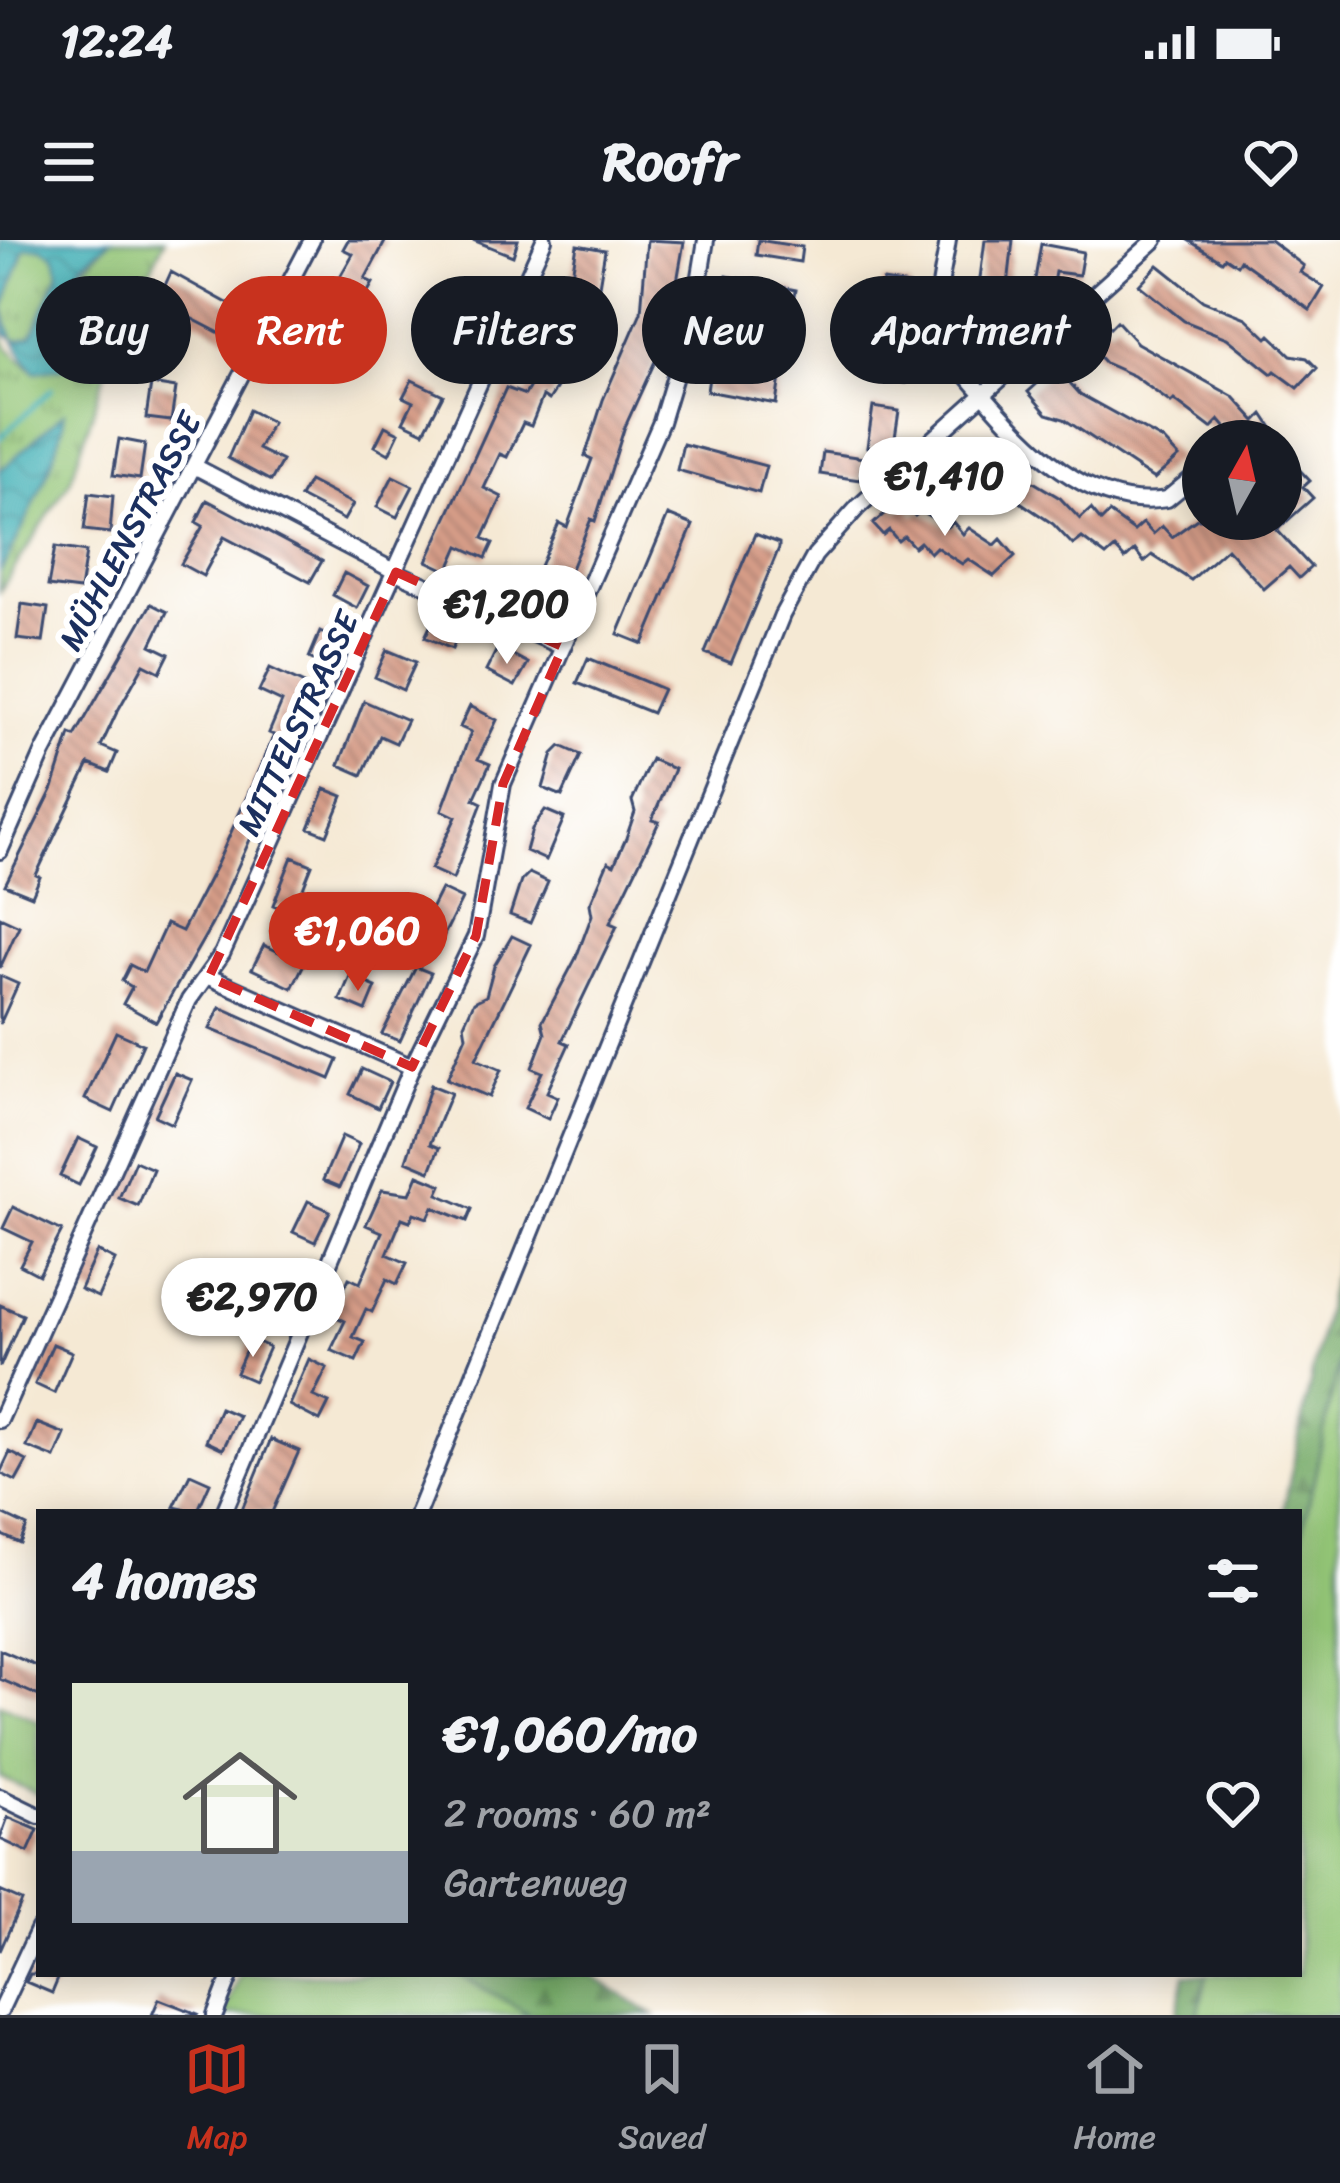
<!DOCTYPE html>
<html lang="en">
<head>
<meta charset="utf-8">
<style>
	:root { --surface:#171b24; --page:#20242c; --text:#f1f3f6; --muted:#9ea1a6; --line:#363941; --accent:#c8321e }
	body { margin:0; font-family:Sriracha,sans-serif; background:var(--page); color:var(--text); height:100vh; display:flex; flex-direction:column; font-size:45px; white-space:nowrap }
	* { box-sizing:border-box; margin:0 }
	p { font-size:39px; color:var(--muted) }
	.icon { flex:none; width:66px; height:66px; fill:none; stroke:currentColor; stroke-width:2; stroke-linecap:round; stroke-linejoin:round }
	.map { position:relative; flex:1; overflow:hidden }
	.panel { position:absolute; left:36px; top:1269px; width:1266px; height:468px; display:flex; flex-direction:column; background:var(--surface); border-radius:0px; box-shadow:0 6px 30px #0003 }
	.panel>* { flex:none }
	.banner { position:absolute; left:36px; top:36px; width:1269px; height:108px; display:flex; gap:24px }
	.needle { width:78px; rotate:8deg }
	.tools { position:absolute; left:1182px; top:180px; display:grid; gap:24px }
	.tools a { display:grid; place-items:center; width:120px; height:120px; border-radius:50%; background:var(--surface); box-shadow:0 6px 30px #0003; font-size:60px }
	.price { position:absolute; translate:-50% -102px; padding:0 27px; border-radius:42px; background:#fff; color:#222; font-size:39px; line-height:78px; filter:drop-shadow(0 3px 6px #0008) }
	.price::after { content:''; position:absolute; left:50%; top:72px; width:36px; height:27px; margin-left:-18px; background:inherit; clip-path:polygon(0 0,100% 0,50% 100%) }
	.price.on { background:var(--accent); color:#fff }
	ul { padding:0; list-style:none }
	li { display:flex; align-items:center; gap:36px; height:300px; padding:0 36px }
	li span { display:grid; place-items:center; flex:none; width:336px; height:240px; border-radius:0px; color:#555 }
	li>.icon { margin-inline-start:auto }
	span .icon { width:144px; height:144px; fill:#fffc; stroke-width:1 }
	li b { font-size:51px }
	h2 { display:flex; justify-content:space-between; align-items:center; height:144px; padding:0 36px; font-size:51px }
	.tag { padding:0 42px; border-radius:54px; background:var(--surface); box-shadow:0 6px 30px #0003; font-size:42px; line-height:108px }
	.tag.on { background:var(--accent); color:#fff }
	.status { display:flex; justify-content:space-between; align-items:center; height:84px; padding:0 60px; background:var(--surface); direction:ltr }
	.status svg { height:33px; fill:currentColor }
	header { display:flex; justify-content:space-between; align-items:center; height:156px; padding:0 36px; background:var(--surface); font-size:54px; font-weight:800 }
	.tab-bar { display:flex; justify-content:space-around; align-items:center; height:168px; border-top:3px solid var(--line); background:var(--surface); font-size:33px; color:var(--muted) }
	.tab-bar a { display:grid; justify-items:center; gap:6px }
	.tab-bar .on { color:var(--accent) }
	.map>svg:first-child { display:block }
</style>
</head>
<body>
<div class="status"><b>12:24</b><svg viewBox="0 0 49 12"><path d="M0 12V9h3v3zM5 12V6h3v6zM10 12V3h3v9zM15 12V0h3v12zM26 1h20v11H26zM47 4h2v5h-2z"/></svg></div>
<header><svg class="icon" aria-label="menu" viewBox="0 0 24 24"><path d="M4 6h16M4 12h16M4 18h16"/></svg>Roofr<svg class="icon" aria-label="heart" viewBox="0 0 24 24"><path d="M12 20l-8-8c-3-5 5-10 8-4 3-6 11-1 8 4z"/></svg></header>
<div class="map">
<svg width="1340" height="1775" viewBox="0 0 1340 1775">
	<defs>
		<pattern id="forest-firs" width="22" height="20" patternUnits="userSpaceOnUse" patternTransform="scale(3)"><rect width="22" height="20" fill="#76aa67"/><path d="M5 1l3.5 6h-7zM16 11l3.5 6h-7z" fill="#608b58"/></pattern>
		<pattern id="park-tufts" width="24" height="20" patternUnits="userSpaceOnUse" patternTransform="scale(3)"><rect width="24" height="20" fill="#93c576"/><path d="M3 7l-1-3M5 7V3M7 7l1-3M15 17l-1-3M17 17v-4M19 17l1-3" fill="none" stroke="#77a064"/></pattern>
		<pattern id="water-waves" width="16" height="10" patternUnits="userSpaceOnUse" patternTransform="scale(3)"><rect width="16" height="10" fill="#3badb3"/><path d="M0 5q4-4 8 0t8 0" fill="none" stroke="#318d95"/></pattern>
		<pattern id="building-back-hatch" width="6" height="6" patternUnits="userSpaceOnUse" patternTransform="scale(3)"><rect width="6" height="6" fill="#d59c87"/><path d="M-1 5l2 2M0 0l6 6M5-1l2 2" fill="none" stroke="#ac8072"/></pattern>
	</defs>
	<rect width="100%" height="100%" fill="#fff"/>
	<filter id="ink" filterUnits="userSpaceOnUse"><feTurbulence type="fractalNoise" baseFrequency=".00833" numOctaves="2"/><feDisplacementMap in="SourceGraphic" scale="24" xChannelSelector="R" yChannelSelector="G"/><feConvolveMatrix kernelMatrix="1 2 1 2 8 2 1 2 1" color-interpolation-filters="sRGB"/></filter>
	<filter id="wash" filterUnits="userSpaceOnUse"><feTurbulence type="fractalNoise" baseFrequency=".004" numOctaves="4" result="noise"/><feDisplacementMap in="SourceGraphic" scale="48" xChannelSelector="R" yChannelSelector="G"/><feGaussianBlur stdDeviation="2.7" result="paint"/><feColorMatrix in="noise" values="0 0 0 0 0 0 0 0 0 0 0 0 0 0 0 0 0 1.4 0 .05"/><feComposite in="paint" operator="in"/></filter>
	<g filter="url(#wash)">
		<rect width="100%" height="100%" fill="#f5e9d4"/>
		<path fill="#93c576" stroke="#577a6a" stroke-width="3" d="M1340,1117v658h-142l9,-41h92v-426z
			M0,1464l39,18v73l-39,-18z
			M240,1734h218l73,41h-308z"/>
		<path fill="url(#forest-firs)" stroke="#486c62" stroke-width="3" d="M1340,1001v116l-41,191v-36h-16z
			M458,1734h131l64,41h-122z
			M1185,1734h22l-9,41h-21z"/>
		<path fill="url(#park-tufts)" stroke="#577a6a" stroke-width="3" d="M111,0h54l-48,97 -46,142 -71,112v-19c16,-29 66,-132 63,-158l-63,57v-143l7,19 28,25 35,-73 -1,-16z
			M42,7l13,9 4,16 -27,65 -14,4 -12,-7 -4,-22 23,-64z"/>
		<path fill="url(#water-waves)" stroke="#2b6e88" stroke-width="3" fill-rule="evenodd" d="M0,0h111c-21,17 -44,30 -40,59l17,1 28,15 -52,52 -29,5c-35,-44 -35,-71 -35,-132zM41,7l14,9 4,17 -27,63 -14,5 -12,-7 -4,-22 23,-64z
			M64,173c1,32 -46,126 -64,159v-101z"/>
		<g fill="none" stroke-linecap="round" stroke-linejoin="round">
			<path stroke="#3badb3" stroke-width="4.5" d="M0,198l52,-49"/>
		</g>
		<g id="blocks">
			<path fill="url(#building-back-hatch)" d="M348,0h38l-21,39 8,4 -12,21 -28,-15 20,-35 -10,-5z
				M473,0h45l-5,16z
				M647,0l37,2 -16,91 -44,96 -29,92 -4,-2 -37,92 -40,-18 10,-23 12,5 23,-52 8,4 25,-68 -7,-3 18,-56 38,-88z
				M758,0l44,7 -2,15 -44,-7z
				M985,0h28l-12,109 -37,-5 4,-29 7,1z
				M1188,0h82l34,26 -4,6 24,15 -14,23 -70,-50 -3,5 -12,-8 -3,4z
				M1041,4l42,8 -4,23 -24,-3 -5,28 -18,-3z
				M577,5l28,5 -7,42 -28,-6z
				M1158,25l45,36 43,17 21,20 3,-3 21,20 16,3 10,10 -19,20 -23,-17 -3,3 -45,-36 -43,-17 -45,-36z
				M171,32l76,42 -12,27 -77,-40z
				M727,36l69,14 -5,27 -69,-14z
				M883,41l27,4 -5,35 -27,-4z
				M462,49l28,15 -25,45 -26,-15z
				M561,64l22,13 -22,38 -22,-14z
				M303,67l42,23 -9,18 -43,-22z
				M1117,81l20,22 97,54 22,24 7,-7 18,27h-44l-18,-21 -8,8 -37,-28 -3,3 -37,-27 -29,-13 -20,-22 20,-19 5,6z
				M883,104l27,2 -4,37 -26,-3z
				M548,115l21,13 -20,32 -6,-4 -12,30 -8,-3 -16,34 -7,-3 -16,34 18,9 -19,41 10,5 -7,15 -27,-12 -11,25 -21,-10 79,-173 19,7z
				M711,124l69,13 -4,27 -69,-13z
				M1060,132l20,22 83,46 16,17 -25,22 -90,-60 -17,-5 -19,-22 20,-18 5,5z
				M412,140l31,15 -19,37 -21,-10 10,-20 -10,-5z
				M151,144l25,4 -5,33 -25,-3z
				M873,167l26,4 -6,40 -26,-4z
				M249,170l23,12 -14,27 24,12 -11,20 -43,-23z
				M385,186l14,7 -10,21 -14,-8z
				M976,198l19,21 65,39 20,21 11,-10 10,12 8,-8 25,18 9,-8 10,11 9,-8 10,11 25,-18h84v-69l29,31 -7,6 10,11 -36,32 34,37 -12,11 -10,-11 -25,22 -37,-41 -36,32 -39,-25 -8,7 -9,-12 -10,9 -10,-11 -9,8 -24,-18 -9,7 -20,-21 -87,-58 -9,-11z
				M119,199l26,5 -5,35 -27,-4z
				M683,204l83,22 -7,27 -82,-23z
				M823,212l40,6 -3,22 -40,-6z
				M393,236l20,10 -16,31 -20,-10z
				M309,241l44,23 -9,16 -44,-23z
				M89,253l24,3 -3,37 -26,-3z
				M207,260l115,61 -12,21 -86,-45 -21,39 -22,-12 22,-38 -7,-4z
				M905,265l10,11 6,-5 26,16 6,-5 10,12 6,-6 26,17 6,-6 14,17 -21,20 -26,-17 -6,5 -26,-17 -6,6 -10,-11 -6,5 -10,-11 -6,5 -9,-11 -6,5 -10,-11 20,-18 5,6z
				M668,275l25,10 -50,119 -25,-10z
				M755,294l24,9v5l-48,115 -26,-10z
				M55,307l31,5 -6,38 -32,-4z
				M344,333l24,13 -11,22 -24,-13z
				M22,364l26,4 -5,34 -26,-3z
				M151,364l16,8 -16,33 18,9 -9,18 -16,-8 -28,50 -15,32 16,7 -8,19 -20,-8 -53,111 4,2 -8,19 -27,-11 48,-97 17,-54 5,2z
				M434,378l26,13 -8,18 -27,-12z
				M320,392l25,12 -12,25 -24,-11z
				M498,407l30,16 -13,23 -29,-15z
				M387,410l29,12 -13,28 -28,-13z
				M588,418l75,31 -11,24 -75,-30z
				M270,428l34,16 -16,35 14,5 -90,200 -56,98 -33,-18 9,-17 -10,-6 8,-16 14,7 22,-48 16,7 34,-65 58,-131 -5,-2 13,-31 -23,-11z
				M364,461l43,19 -11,23 -16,-7 -18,39 -23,-10z
				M470,466l27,14 -19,39 12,5 -16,35 8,4 -29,76 -22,-10 25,-52 -14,-7 29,-78 -11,-5z
				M561,506l20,9 -19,41 -19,-8 10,-34z
				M651,519l23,10 -22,51 7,2 -49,101 7,3 -55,115 7,3 -22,48 11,5 -10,22 -23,-11 17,-36 -10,-4 13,-34 -3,-12 34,-64 16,-43 -2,-11 18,-42 6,3 12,-27 9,-26 -3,-11z
				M325,549l18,7 -16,39 -18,-7z
				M545,570l19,8 -18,42 -20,-9 6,-22z
				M292,617l20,8 -19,48 -20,-8z
				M529,633l19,9 -18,41 -20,-8 11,-34z
				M441,649l21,10 -21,42 -21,-10z
				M0,677l19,9 -19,42z
				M512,696l19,9 -55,114 25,11 -12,27 -42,-18 19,-43 -2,-12 10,-22 12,-6 8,-30z
				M264,705l40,19 -12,24 -40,-19z
				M416,727l15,6 -31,68 -18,-7z
				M0,736l18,8 -18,40z
				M350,736l26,11 -10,24 -26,-11z
				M220,767l118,53 -8,19 -120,-50z
				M116,792l27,12 -30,68 -28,-13z
				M362,829l28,13 -12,26 -28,-14z
				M175,833l17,7 -20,44 -17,-8z
				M431,845l20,8 -21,51 9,4 -9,23 -24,-10z
				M342,896l17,8 -19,43 -17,-7z
				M78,898l19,9 -18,38 -19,-9z
				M135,921l18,8 -15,37 -19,-8z
				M418,935l24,10 -4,9 34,15 -5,12 -34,-14 -5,11 -14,-5 -4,8 -8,-3 -15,36 20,9 -10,21 -10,-5 -15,33 -6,-3 -13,28 12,5 -9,19 -25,-11 14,-29 -13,-6 17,-37 11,5 22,-51 -16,-7 16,-35 28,4z
				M308,961l22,10 -15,31 -22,-10z
				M13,967l49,24 -23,44 -19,-10 12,-23 -29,-14z
				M97,1011l18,9 -17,37 -18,-8z
				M281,1031l18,9 -14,28 -17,-7z
				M0,1065l23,10 -23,52z
				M251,1099l18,8 -15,34 -18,-8z
				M53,1104l19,8 -18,41 -19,-9z
				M309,1119l18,9 -14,28 16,7 -9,18 -31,-16z
				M220,1168l19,8 -16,33 -17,-8z
				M37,1183l28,11 -10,24 -28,-11z
				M271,1199l28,12 -27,61h-31z
				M10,1212l17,9 -11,20 -16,-8z
				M190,1234l20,9 -13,29 -23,-5z
				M0,1273l27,13 -7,17 -20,-9z
				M0,1410l39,17v29l-39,-17z
				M8,1577l30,13 -10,22 -28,-13z
				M0,1651l22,10 -22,50z
				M30,1734h30l-8,19 -26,-11z
				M159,1759l39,15 -1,1h-45z"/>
		</g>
	</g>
	<g filter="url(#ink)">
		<use href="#blocks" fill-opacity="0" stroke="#3c4b70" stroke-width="3"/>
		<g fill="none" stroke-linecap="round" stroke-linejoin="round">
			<defs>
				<path id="minor" d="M948,0c-4,29 -15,63 -7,92 6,24 25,42 41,61 45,52 107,119 185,106l28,-23
					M194,226l202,106 167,75
					M0,611l43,-98 269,-513
					M209,737l203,90
					M0,1180l189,-420 33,-46 322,-714
					M224,1272l188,-445 64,-131 27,-152 158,-362 33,-109 12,-73
					M418,1272l364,-897 33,-60 43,-48 297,-267
					M0,1557l39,19
					M0,1771l39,-83
					M215,1775l16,-41"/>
			</defs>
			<use href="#minor" stroke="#3c4b70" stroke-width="20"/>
			<use href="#minor" stroke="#fff" stroke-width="14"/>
		</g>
	</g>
	<path fill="none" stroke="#d62828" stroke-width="9" stroke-dasharray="24 15" stroke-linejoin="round" d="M396,332l167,75 -60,137 -27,152 -64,131 -203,-90z"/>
	<g text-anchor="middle" stroke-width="12" stroke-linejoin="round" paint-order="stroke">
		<g font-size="33" fill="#1b2f5e" stroke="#fff">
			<text transform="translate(129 291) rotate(-62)" y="12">MÜHLENSTRASSE</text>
			<text transform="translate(297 483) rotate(-65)" y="12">MITTELSTRASSE</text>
		</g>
	</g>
</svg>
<div class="tools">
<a><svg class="needle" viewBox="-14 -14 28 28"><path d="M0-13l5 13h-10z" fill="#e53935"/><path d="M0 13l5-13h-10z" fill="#9ea1a6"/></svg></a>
</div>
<b class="price" style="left:945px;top:299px">€1,410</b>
<b class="price" style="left:507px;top:427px">€1,200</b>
<b class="price on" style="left:358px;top:754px">€1,060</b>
<b class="price" style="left:253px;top:1120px">€2,970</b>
<div class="banner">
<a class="tag">Buy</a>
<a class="tag on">Rent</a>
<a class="tag">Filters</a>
<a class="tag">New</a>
<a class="tag">Apartment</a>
</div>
<section class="panel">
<h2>4 homes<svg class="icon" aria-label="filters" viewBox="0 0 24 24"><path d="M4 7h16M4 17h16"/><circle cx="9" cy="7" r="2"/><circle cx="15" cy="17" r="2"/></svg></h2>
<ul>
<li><span style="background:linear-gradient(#dfe7d0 70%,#9aa5b1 0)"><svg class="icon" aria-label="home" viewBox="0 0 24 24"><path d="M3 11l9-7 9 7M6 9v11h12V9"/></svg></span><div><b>€1,060/mo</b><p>2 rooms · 60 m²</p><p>Gartenweg</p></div><svg class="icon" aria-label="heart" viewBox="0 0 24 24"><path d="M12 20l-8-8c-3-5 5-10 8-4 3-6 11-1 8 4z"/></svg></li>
</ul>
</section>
</div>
<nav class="tab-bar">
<a class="on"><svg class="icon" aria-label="map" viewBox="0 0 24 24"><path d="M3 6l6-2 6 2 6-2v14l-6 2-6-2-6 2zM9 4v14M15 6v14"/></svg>Map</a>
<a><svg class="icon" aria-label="saved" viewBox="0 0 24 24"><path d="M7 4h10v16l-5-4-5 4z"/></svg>Saved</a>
<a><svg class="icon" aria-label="home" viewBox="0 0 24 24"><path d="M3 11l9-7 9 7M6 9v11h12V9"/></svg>Home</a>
</nav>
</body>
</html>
